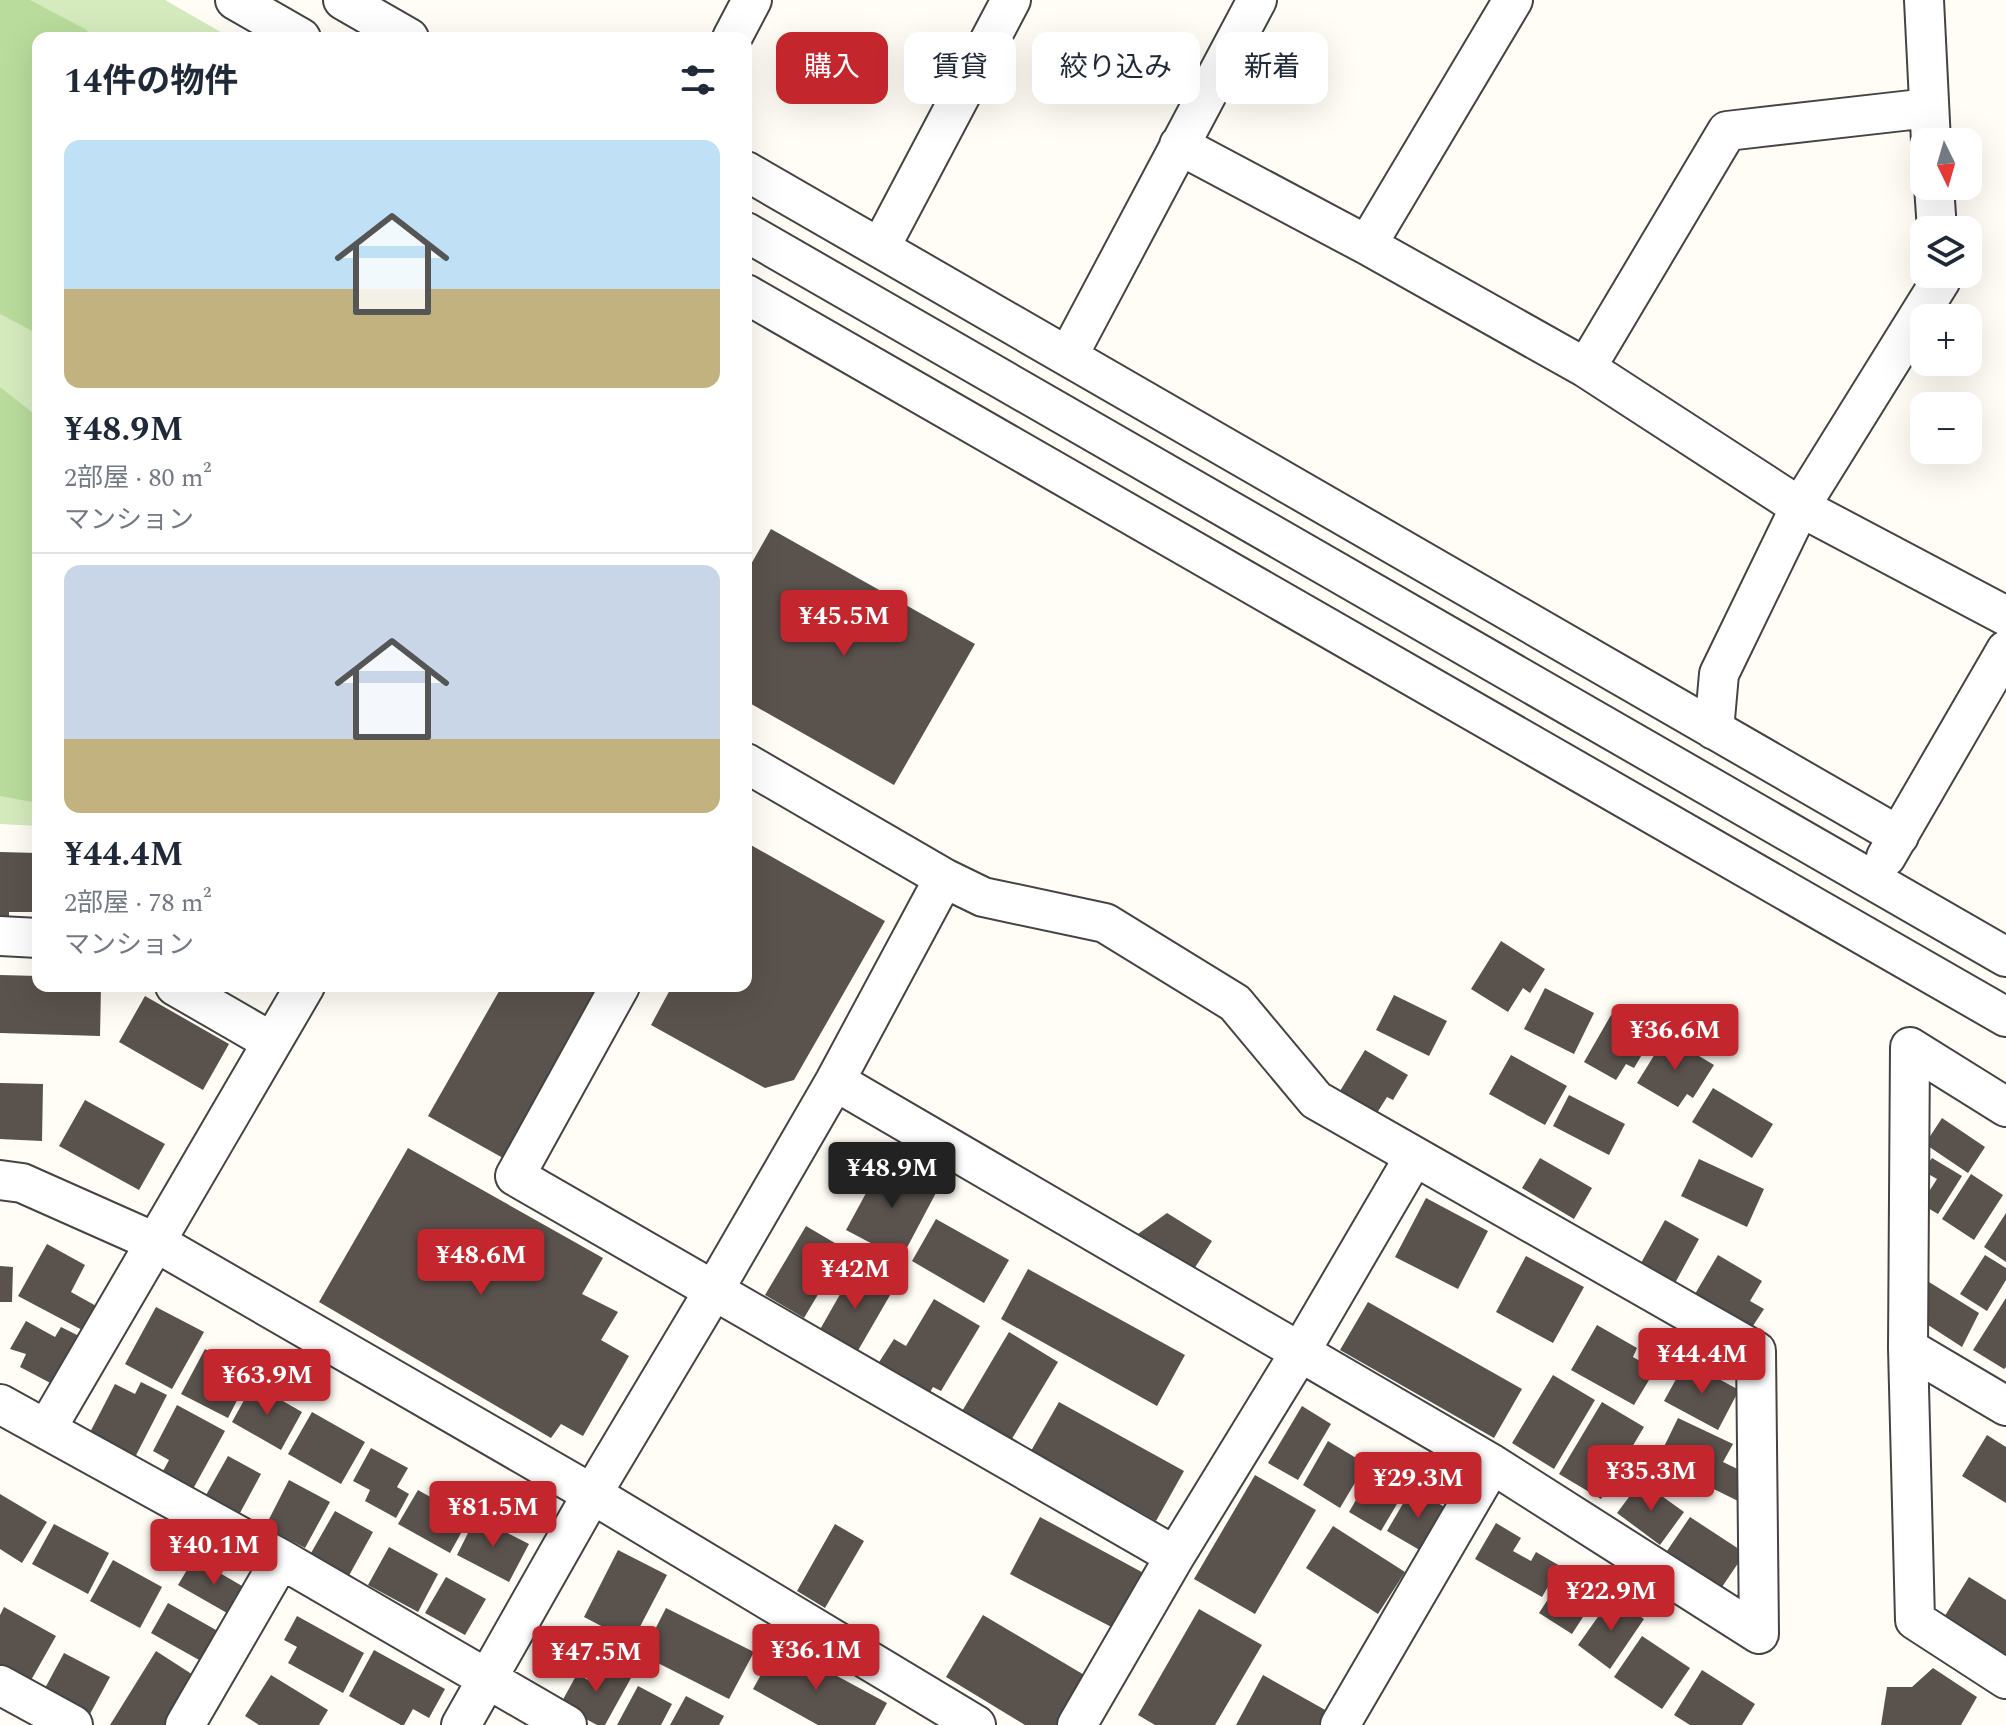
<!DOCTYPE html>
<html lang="ja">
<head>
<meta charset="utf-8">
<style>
	:root { --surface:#fff; --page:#f6f6f7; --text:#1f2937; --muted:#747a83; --line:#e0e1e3; --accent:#c4262e }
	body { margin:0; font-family:Spectral,"Noto Sans JP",serif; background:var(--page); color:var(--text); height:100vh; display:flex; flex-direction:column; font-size:30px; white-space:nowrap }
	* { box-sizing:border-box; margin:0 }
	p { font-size:26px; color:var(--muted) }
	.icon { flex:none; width:44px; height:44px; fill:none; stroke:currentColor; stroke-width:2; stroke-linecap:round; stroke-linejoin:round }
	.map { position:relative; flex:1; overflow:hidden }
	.panel { position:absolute; left:32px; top:32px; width:720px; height:960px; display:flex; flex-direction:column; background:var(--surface); border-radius:16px; box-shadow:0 8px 32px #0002 }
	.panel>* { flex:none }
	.guide { position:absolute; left:776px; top:32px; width:760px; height:72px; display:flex; gap:16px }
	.needle { width:52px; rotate:175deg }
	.buttons { position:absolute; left:1910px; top:128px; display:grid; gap:16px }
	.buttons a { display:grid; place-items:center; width:72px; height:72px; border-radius:16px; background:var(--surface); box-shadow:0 8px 32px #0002; font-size:40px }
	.price { position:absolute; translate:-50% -68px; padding:0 18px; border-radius:8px; background:var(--accent); color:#fff; font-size:26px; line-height:52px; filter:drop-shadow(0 2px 4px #0008) }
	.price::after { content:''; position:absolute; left:50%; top:48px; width:24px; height:18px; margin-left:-12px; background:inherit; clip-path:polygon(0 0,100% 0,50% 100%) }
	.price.current { background:#222; color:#fff }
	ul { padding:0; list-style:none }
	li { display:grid; align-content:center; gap:16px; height:424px; padding:0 32px }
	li+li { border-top:2px solid var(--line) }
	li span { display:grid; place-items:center; height:248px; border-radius:16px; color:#555 }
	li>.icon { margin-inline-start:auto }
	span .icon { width:144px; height:144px; fill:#fffc; stroke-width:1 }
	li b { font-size:34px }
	h2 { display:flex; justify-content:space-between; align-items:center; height:96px; padding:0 32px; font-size:34px }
	.chip { padding:0 28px; border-radius:16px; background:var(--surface); box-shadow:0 8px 32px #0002; font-size:28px; line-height:72px }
	.chip.current { background:var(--accent); color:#fff }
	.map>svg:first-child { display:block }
</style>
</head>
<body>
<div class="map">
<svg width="2006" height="1725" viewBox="0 0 2006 1725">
	<rect width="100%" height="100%" fill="#fffdf5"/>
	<path fill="#d5ebbd" d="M0,0h165l66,38h-193v788l-38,-2z"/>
	<path fill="#b9dc9c" d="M0,0h30l55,29 9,9h-56v296l-38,-20z
		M0,387l38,30v386l-38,-7z"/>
	<path fill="#5a524d" d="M771,529l204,115 -81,141 -148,-84v-128z
		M749,844l136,77 -91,159 -29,8 -114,-63 21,-39h74v-136z
		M0,852l38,1v59h-29v10h-9z
		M1501,941l44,28 -15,24 -7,-5 -15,24 -37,-23z
		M0,975l38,1v10h63l-1,50 -100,-3z
		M502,986h98l-97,172 -75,-42z
		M1545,988l49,25 -20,41 -50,-25z
		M1394,995l53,26 -18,35 -53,-26z
		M145,996l84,48 -26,46 -84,-48z
		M1611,1015l41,23 -18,30 -8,-4 -10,16 -32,-18z
		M1666,1036l48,29 -21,33 -6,-4 -9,13 -41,-24z
		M1365,1050l43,25 -15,25 -6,-3 -10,16 -37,-22z
		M1511,1055l56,31 -22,39 -56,-31z
		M0,1083l43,1 -1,57 -42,-2z
		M1713,1088l60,36 -21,34 -60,-36z
		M1569,1095l56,29 -16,31 -56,-29z
		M85,1100l80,44 -26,46 -80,-44z
		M1942,1118l43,29 -17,26 -43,-29z
		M408,1148l195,110 -21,36 36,18 -17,28 28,16 -46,80 -22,-12 -10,14 -232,-136z
		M1540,1158l52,30 -18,31 -52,-31z
		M1932,1158l30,18 -24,38 -17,-10 16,-25 -14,-8z
		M1699,1159l65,30 -17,38 -66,-31z
		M884,1160l54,29 -37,70 -55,-29z
		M1971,1174l32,21 -29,45 -32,-21z
		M1426,1198l62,33 -30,58 -63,-32z
		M1167,1213l45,28 -18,28 -56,-35z
		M2006,1213v49l-22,-15z
		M936,1219l73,41 -25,43 -72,-42z
		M1665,1220l34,19 -24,44 -34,-20z
		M806,1226l39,23 -41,69 -39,-23z
		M47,1244l38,21 -14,27 27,15 -14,24 -66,-35z
		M1718,1255l44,26 -12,20 14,8 -15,23 -57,-33z
		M1985,1255l21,13v12l-19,31 -27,-17z
		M1526,1256l58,31 -31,56 -57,-31z
		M0,1266l13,1 -1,35h-12z
		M855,1268l38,22 -37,64 -38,-21z
		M1028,1269l157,86 -28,51 -156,-87z
		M1929,1282l50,31 -17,34 -37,-24z
		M2006,1298v69l-2,2 -31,-19z
		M934,1299l46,27 -39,65 -8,-4 -8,14 -51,-31 20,-31 12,7z
		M1368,1302l154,87 -28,49 -154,-88z
		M156,1307l48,25 -32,57 -47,-25z
		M26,1321l29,16 6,-10 22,11 -25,49 -38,-20 6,-13 -16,-5z
		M1597,1325l40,23 -4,9 22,13 -21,35 -63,-35z
		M1009,1332l49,30 -48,80 -49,-29z
		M205,1349l46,24 -23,45 -47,-24z
		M1686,1361l53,29 -21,40 -54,-29z
		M1553,1375l42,25 -41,69 -42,-26z
		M141,1382l26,13 -36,70 -46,-23 30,-58 20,10z
		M253,1384l49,28 -21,38 -49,-28z
		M1059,1402l125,69 -28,50 -125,-70z
		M1602,1402l42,25 -43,72 -42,-25z
		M177,1405l48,26 -32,58 -31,-16 7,-13 -16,-9z
		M1302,1406l29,18 -33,56 -30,-17z
		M312,1412l53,30 -24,42 -53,-30z
		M1678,1418l55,26 -10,18 27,13 -12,26 -81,-40z
		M1987,1435l19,12v56l-44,-27z
		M1328,1441l38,23 -26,44 -37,-23z
		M371,1448l37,20 -11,19 12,7 -13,24 -31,-17 5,-11 -17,-9z
		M228,1456l33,18 -21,39 -34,-18z
		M1389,1462l24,15 -32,54 -32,-19 22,-38 8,4z
		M1255,1475l61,35 -61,104 -61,-35z
		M289,1480l41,22 -25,46 -40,-21z
		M1641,1481l43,31 -24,33 -43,-32z
		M440,1488l35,20 -25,45 -52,-29 20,-34 16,9z
		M1412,1488l36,21 -25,43 -36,-21z
		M0,1494l47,28 -25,41 -22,-14z
		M335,1511l38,21 -27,49 -39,-21z
		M476,1517l53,27 -20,38 -52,-27z
		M1040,1517l111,60 -30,55 -111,-58z
		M1690,1517l55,36 -23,34 -55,-36z
		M1496,1523l25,15 -8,13 18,10 5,-9 24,14 -18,31 -67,-38z
		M54,1524l55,29 -21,41 -56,-30z
		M835,1524l29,17 -39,67 -28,-17z
		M1333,1526l72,46 -27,42 -72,-46z
		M389,1547l49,27 -20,38 -50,-27z
		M618,1550l49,25 -35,67 -48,-25z
		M194,1558l55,32 -15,27 -56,-32z
		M113,1560l49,27 -22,41 -50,-27z
		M1569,1567l32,22 -29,45 -33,-21z
		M446,1577l40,22 -21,36 -40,-22z
		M1969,1577l37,23v63l-65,-41z
		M1612,1597l32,22 -34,50 -32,-24z
		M168,1603l57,32 -17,30 -57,-32z
		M4,1607l52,29 -26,46 -30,-17v-50z
		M666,1608l88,44 -25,47 -87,-44z
		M1199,1609l63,36 -47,80h-60l-17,-10z
		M983,1615l108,64 -27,46h-39l-79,-48z
		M297,1616l67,37 -21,40 -55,-30 9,-16 -13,-7z
		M1642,1636l48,32 -28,41 -48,-32z
		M778,1644l109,59 -12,22h-57l-65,-36z
		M374,1650l71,39 -16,29 -16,-9 -9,16h-3l-52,-29z
		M156,1651l45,29 -28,45h-63z
		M64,1653l46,24 -20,37 -46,-24z
		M601,1662l30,16 -26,47h-8l-37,-20 17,-31 13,7z
		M1933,1668l44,29 -16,28h-80l6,-38h25z
		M1702,1670l53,34 -13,21h-52l-16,-10z
		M271,1675l57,35 -9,15h-60l-14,-9z
		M1263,1675l64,36 -8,14h-83z
		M638,1686l34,18 -11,21h-44z
		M686,1696l38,20 -5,9h-49z"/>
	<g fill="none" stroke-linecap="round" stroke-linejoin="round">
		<defs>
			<path id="minor" d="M235,0l66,38
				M343,0l66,38
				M1924,0l7,142
				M732,38l20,-38
				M1179,145l188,100 219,123 214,139 206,109
				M746,171l1153,665
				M1934,186l3,44
				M746,232l1260,725
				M1367,245l146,-245
				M880,248l131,-248
				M746,294l1260,723
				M1068,356l189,-356
				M1586,368l141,-237 202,-23
				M1714,730l5,-56 81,-167 141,-227 -1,-6
				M1886,857l120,-207
				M0,936l38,2
				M175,986l97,56
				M620,986l-105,190 660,380
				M835,1081l657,383 267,170 -3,-283 -440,-251 -81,-97 -130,-80 -122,-26 -39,-19
				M2006,1107l-96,-60 -2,301 7,272 91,59
				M0,1180l22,3 135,60 435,251 384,231
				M1908,1348l98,58
				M0,1404l281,155 286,166
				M47,1428l258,-442
				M0,1685l73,40
				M185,1725l96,-166
				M461,1725l131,-231 122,-204 121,-209 109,-203 -198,-115
				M1077,1725l98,-169 125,-204 114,-195
				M1340,1725l152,-261"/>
		</defs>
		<use href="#minor" stroke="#444" stroke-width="42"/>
		<use href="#minor" stroke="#fff" stroke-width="38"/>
	</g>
</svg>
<div class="buttons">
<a><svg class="needle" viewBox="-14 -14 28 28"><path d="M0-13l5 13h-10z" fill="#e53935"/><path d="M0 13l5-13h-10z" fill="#747a83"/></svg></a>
<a><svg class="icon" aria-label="layers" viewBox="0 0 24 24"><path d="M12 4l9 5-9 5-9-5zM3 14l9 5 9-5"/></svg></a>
<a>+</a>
<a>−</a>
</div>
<b class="price" style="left:844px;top:658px">¥45.5M</b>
<b class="price" style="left:1675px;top:1072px">¥36.6M</b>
<b class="price current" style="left:892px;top:1210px">¥48.9M</b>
<b class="price" style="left:481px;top:1297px">¥48.6M</b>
<b class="price" style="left:855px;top:1311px">¥42M</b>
<b class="price" style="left:1702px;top:1396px">¥44.4M</b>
<b class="price" style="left:267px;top:1417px">¥63.9M</b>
<b class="price" style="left:1651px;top:1513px">¥35.3M</b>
<b class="price" style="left:1418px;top:1520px">¥29.3M</b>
<b class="price" style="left:493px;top:1549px">¥81.5M</b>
<b class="price" style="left:214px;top:1587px">¥40.1M</b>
<b class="price" style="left:1611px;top:1633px">¥22.9M</b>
<b class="price" style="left:816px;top:1692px">¥36.1M</b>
<b class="price" style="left:596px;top:1694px">¥47.5M</b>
<div class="guide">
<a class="chip current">購入</a>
<a class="chip">賃貸</a>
<a class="chip">絞り込み</a>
<a class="chip">新着</a>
</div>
<section class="panel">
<h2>14件の物件<svg class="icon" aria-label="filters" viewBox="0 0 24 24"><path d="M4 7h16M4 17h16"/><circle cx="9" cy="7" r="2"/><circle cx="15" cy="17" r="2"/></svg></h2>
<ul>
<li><span style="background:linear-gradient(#bfe0f5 60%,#c2b280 0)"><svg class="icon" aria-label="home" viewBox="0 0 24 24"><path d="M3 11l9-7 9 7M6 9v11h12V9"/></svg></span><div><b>¥48.9M</b><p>2部屋 · 80 m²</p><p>マンション</p></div></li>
<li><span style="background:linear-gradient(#c9d6e8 70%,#c2b280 0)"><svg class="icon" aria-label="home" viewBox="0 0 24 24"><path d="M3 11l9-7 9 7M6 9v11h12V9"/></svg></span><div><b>¥44.4M</b><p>2部屋 · 78 m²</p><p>マンション</p></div></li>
</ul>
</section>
</div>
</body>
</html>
